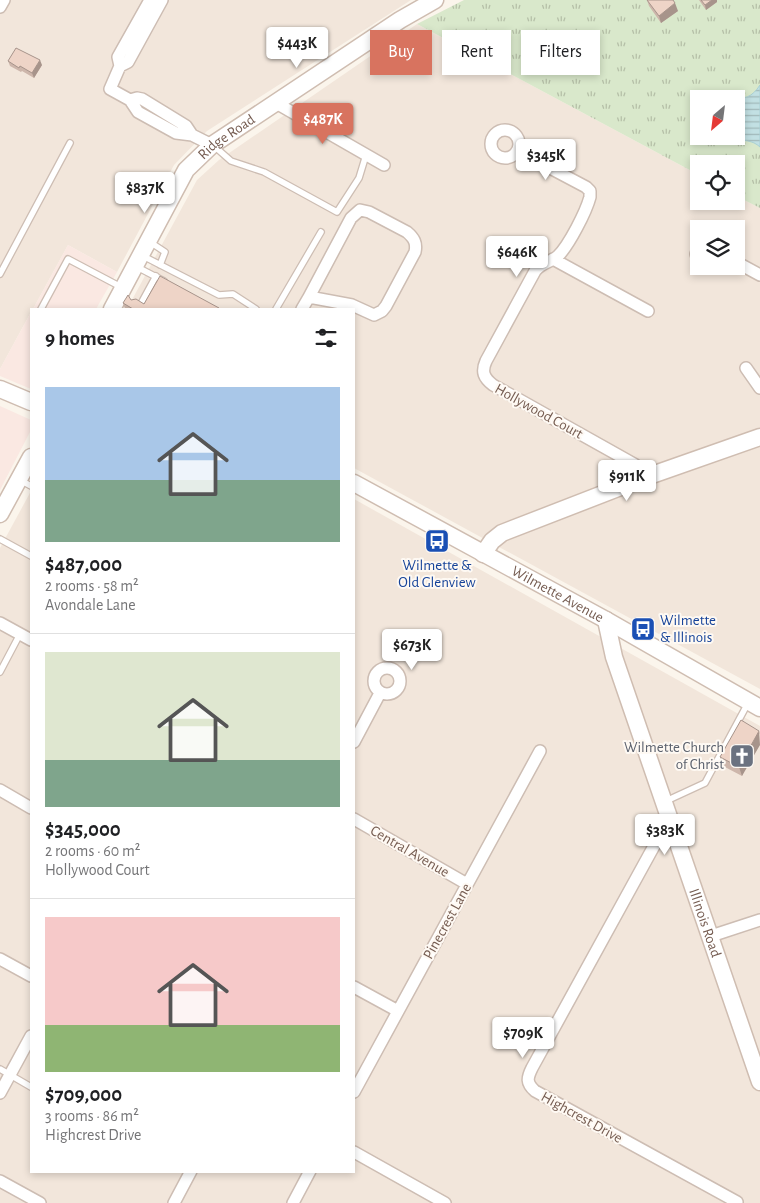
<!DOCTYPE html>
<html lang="en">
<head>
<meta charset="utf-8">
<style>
	:root { --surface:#fff; --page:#f6f6f6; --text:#202124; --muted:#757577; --line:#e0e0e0; --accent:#d8735f }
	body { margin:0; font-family:"Alegreya Sans",sans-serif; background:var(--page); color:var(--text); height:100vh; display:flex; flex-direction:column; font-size:19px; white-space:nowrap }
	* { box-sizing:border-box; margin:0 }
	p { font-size:16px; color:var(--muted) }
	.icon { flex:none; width:28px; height:28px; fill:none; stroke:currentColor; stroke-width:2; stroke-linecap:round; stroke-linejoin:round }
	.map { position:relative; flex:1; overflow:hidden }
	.details { position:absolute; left:30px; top:308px; width:325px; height:865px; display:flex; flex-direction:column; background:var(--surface); border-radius:0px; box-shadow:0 2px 8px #0003 }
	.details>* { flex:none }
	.hud { position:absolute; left:370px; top:30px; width:315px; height:45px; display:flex; gap:10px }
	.needle { width:32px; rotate:208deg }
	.fabs { position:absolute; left:690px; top:90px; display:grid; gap:10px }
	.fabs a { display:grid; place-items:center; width:55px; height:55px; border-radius:0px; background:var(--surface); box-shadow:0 2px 8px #0003; font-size:25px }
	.price { position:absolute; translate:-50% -42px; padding:0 11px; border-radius:5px; background:#fff; color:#222; font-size:16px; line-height:32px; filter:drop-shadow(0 1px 2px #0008) }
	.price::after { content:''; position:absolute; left:50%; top:30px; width:15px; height:11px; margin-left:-8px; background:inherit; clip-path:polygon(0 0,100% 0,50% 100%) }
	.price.on { background:var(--accent); color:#fff }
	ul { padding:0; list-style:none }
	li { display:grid; align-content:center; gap:10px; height:265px; padding:0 15px }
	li+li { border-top:1px solid var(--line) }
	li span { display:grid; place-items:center; height:155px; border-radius:0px; color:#555 }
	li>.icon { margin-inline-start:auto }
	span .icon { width:90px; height:90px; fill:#fffc; stroke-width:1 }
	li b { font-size:21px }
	h2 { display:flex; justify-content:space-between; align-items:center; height:60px; padding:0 15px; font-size:21px }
	.chip { padding:0 18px; border-radius:0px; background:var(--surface); box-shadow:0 2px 8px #0003; font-size:18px; line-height:45px }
	.chip.on { background:var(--accent); color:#fff }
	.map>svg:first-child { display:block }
</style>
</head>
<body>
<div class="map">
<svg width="760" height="1203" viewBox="0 0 760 1203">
	<defs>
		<pattern id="park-tufts" width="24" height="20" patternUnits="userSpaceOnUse" patternTransform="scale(1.25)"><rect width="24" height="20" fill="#d9e8cb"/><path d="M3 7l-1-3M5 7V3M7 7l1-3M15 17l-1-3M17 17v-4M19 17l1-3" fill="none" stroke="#b5bfa7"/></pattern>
		<pattern id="water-rules" width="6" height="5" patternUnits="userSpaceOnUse" patternTransform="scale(1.25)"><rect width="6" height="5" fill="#c2e0e3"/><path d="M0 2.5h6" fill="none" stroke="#a2b9ba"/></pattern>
	</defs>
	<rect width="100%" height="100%" fill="#fbf5ec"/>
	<path fill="#f2e6db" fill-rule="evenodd" d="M0,0h411l-204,131 -33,34 -57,107 -49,-27 -35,64h-2v3l-31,57z
		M417,24l282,151v26h37v-5l24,12v481l-406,-221v-159h-227l70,-129 22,-20zM699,229h37v37h-37z
		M31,491v680h323v-672l406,227v477h-760v-655z"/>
	<path fill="#fae8e2" d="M68,245l49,27 -21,37h-63z
		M31,312v77l-31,-13v-7z
		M0,406l31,14v10l-31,60z"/>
	<path fill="url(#park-tufts)" fill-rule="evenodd" d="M464,0h296v208l-24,-12v-32h-37v11l-282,-151zM699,99h37v37h-37z"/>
	<path fill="url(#water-rules)" stroke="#a9d0d4" d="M760,85v62c-15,-14 -37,0 -54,-11h30v-37h-27c21,-11 34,12 51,-14z"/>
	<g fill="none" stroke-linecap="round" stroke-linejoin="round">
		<defs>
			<path id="lane" d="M214,146l17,15 33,11 73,40 22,-34 7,-23
				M150,242l15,10 -5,13
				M143,256l76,39 14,-1 23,15
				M137,267l27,14
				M0,274l70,-131
				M41,309l27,-50 53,28
				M138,309l18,-33
				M276,309l45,-77
				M20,480l11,6
				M0,539l31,17
				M0,672l20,-38
				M666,801l39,-18 43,-80
				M0,1069l31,18"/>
			<path id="street" d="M150,0l-32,57 2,9 -10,23 20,11 8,12 38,21 16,2 20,10
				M0,7l4,-7
				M120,66l8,-4 34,-62
				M130,100l7,-2 5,1 44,27 6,9
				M276,103l108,62
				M491 144a14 14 0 1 1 28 0a14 14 0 1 1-28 0Z
				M518,151l68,36 4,4v6c-4,15 -21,48 -32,59 -7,6 -17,7 -23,15l-49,90c-5,11 -2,17 7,24l141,79 15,12
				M360,210l9,2 38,20c7,6 10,11 8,20l-29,54 -4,5 -8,4 -22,-10 -43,-8 42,-79z
				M699,247l-3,7 3,8
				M553,259l95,52
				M736,262l24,13
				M302,309l7,-12
				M746,368l14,20
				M0,623l31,17
				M374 681a13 13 0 1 1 26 0a13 13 0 1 1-26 0Z
				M354,742l26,-49
				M0,790l31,18
				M354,819l113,65
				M674,833l-16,8 -4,5 -122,222c-5,10 -6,15 3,23l202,111
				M711,936l49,-16
				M0,959l31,17
				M354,987l44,24
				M354,1092l186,-341
				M0,1093l31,-57
				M354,1152l91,51
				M0,1181l40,22
				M174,1203l17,-32
				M293,1203l17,-32"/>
			<g id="secondary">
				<path id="s1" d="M112,309l74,-139 26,-25 188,-125 35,-20"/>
				<path d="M0,389l31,13"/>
				<path id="s2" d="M354,483l252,137 154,88"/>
				<path d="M0,514l31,-57"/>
				<path d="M483,554l9,-13 10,-8 147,-57 111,-39"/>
				<path id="s3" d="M606,620l8,37 146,425"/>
			</g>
		</defs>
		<use href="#lane" stroke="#cdbdb3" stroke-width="8"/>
		<use href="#street" stroke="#cdbdb3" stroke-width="14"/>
		<use href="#secondary" stroke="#cfbdb1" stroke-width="19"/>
		<use href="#lane" stroke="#fff" stroke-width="5.5"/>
		<use href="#street" stroke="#fff" stroke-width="11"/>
		<use href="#secondary" stroke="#fff" stroke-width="16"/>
	</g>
	<path fill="#cdb6ab" d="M647,0l31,11 -17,12 -12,-17z
		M699,0h18v2l-11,8z
		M8,61l34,4 -8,13 -12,-7 -1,1 -11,-6z
		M131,300l13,4 75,4v1h-94l-2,-6z
		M760,732l-18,44 -19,-10 -3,-9z"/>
	<path fill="#a7948b" d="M712,0h5v2l-11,8 -1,-5z
		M675,3l3,8 -17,12 -2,-7z
		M40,60l2,5 -8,13 -2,-5z
		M759,731l1,14 -18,31 -3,-9z"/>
	<path fill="#eed4c7" stroke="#a7948b" d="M647,0h26l2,3 -16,13z
		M701,0h11l-7,5z
		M16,48l24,12 -8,13 -12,-7 -1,2 -11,-7z
		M160,276l59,32 -1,1h-85l-10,-6 5,-8 3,5 5,-1 8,5z
		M741,720l18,11 -20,36 -19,-10z"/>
	<defs>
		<symbol id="bus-square" viewBox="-11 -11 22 22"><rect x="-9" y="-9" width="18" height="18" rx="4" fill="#1a4fb4" stroke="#fef9f3"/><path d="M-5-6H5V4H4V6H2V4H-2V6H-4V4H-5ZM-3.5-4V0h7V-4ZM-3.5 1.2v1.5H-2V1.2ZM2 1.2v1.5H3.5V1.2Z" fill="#fff"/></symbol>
		<symbol id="church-square" viewBox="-11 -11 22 22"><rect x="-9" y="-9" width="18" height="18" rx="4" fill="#6b7280" stroke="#fef9f3"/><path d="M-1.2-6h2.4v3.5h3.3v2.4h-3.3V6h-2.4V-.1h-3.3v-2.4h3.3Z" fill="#fff"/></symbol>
	</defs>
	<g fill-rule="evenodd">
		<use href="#bus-square" x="423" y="527" width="28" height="28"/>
		<use href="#bus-square" x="629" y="615" width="28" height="28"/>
		<use href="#church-square" x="728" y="742" width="28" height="28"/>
	</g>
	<g text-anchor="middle" stroke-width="4" stroke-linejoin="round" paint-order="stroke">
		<g font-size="15" fill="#755c51" stroke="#fef9f3">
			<text dy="5" stroke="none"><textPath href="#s1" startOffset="210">Ridge Road</textPath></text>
			<text transform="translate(539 411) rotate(29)" y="5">Hollywood Court</text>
			<text dy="5" stroke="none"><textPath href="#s2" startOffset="232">Wilmette Avenue</textPath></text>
			<text transform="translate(410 851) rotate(30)" y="5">Central Avenue</text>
			<text transform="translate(447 921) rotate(-61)" y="5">Pinecrest Lane</text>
			<text dy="5" stroke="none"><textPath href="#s3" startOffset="319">Illinois Road</textPath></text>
			<text transform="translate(582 1117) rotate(29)" y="5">Highcrest Drive</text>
		</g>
		<g font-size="15" fill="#164399" stroke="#fef9f3">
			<text x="437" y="570">Wilmette &amp;<tspan x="437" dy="17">Old Glenview</tspan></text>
			<text x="660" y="625" text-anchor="start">Wilmette<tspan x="660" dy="17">&amp; Illinois</tspan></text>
		</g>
		<g font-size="15" fill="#5b616d" stroke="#fef9f3" text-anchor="end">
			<text x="724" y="752">Wilmette Church<tspan x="724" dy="17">of Christ</tspan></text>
		</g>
	</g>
</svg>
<div class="fabs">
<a><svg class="needle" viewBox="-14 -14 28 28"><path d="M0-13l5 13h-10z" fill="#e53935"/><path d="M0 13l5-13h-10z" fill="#757577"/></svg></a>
<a><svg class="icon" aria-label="locate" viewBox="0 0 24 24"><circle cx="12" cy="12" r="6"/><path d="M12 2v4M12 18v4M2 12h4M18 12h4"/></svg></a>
<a><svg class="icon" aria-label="layers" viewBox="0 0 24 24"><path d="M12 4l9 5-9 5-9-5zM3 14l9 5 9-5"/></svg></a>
</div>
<b class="price" style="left:297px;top:69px">$443K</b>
<b class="price on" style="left:323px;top:145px">$487K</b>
<b class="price" style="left:546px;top:181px">$345K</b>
<b class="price" style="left:145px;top:214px">$837K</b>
<b class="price" style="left:517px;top:278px">$646K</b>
<b class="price" style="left:627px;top:502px">$911K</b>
<b class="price" style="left:412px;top:671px">$673K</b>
<b class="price" style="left:665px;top:856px">$383K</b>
<b class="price" style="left:523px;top:1059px">$709K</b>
<div class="hud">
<a class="chip on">Buy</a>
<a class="chip">Rent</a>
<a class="chip">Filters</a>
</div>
<section class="details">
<h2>9 homes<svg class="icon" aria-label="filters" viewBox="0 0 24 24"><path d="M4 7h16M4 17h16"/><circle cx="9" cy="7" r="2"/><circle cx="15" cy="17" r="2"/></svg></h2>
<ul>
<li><span style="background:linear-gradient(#a9c7e8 60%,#7fa58c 0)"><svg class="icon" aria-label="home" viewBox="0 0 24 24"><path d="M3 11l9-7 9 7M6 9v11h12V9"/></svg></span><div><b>$487,000</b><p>2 rooms · 58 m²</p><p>Avondale Lane</p></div></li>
<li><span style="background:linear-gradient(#dfe7d0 70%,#7fa58c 0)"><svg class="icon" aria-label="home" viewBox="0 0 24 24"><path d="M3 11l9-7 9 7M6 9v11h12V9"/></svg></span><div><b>$345,000</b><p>2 rooms · 60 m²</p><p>Hollywood Court</p></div></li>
<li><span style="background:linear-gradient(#f6c9c9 70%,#8fb573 0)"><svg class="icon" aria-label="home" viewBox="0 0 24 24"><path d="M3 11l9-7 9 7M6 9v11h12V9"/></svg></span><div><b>$709,000</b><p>3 rooms · 86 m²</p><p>Highcrest Drive</p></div></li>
</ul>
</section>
</div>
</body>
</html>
